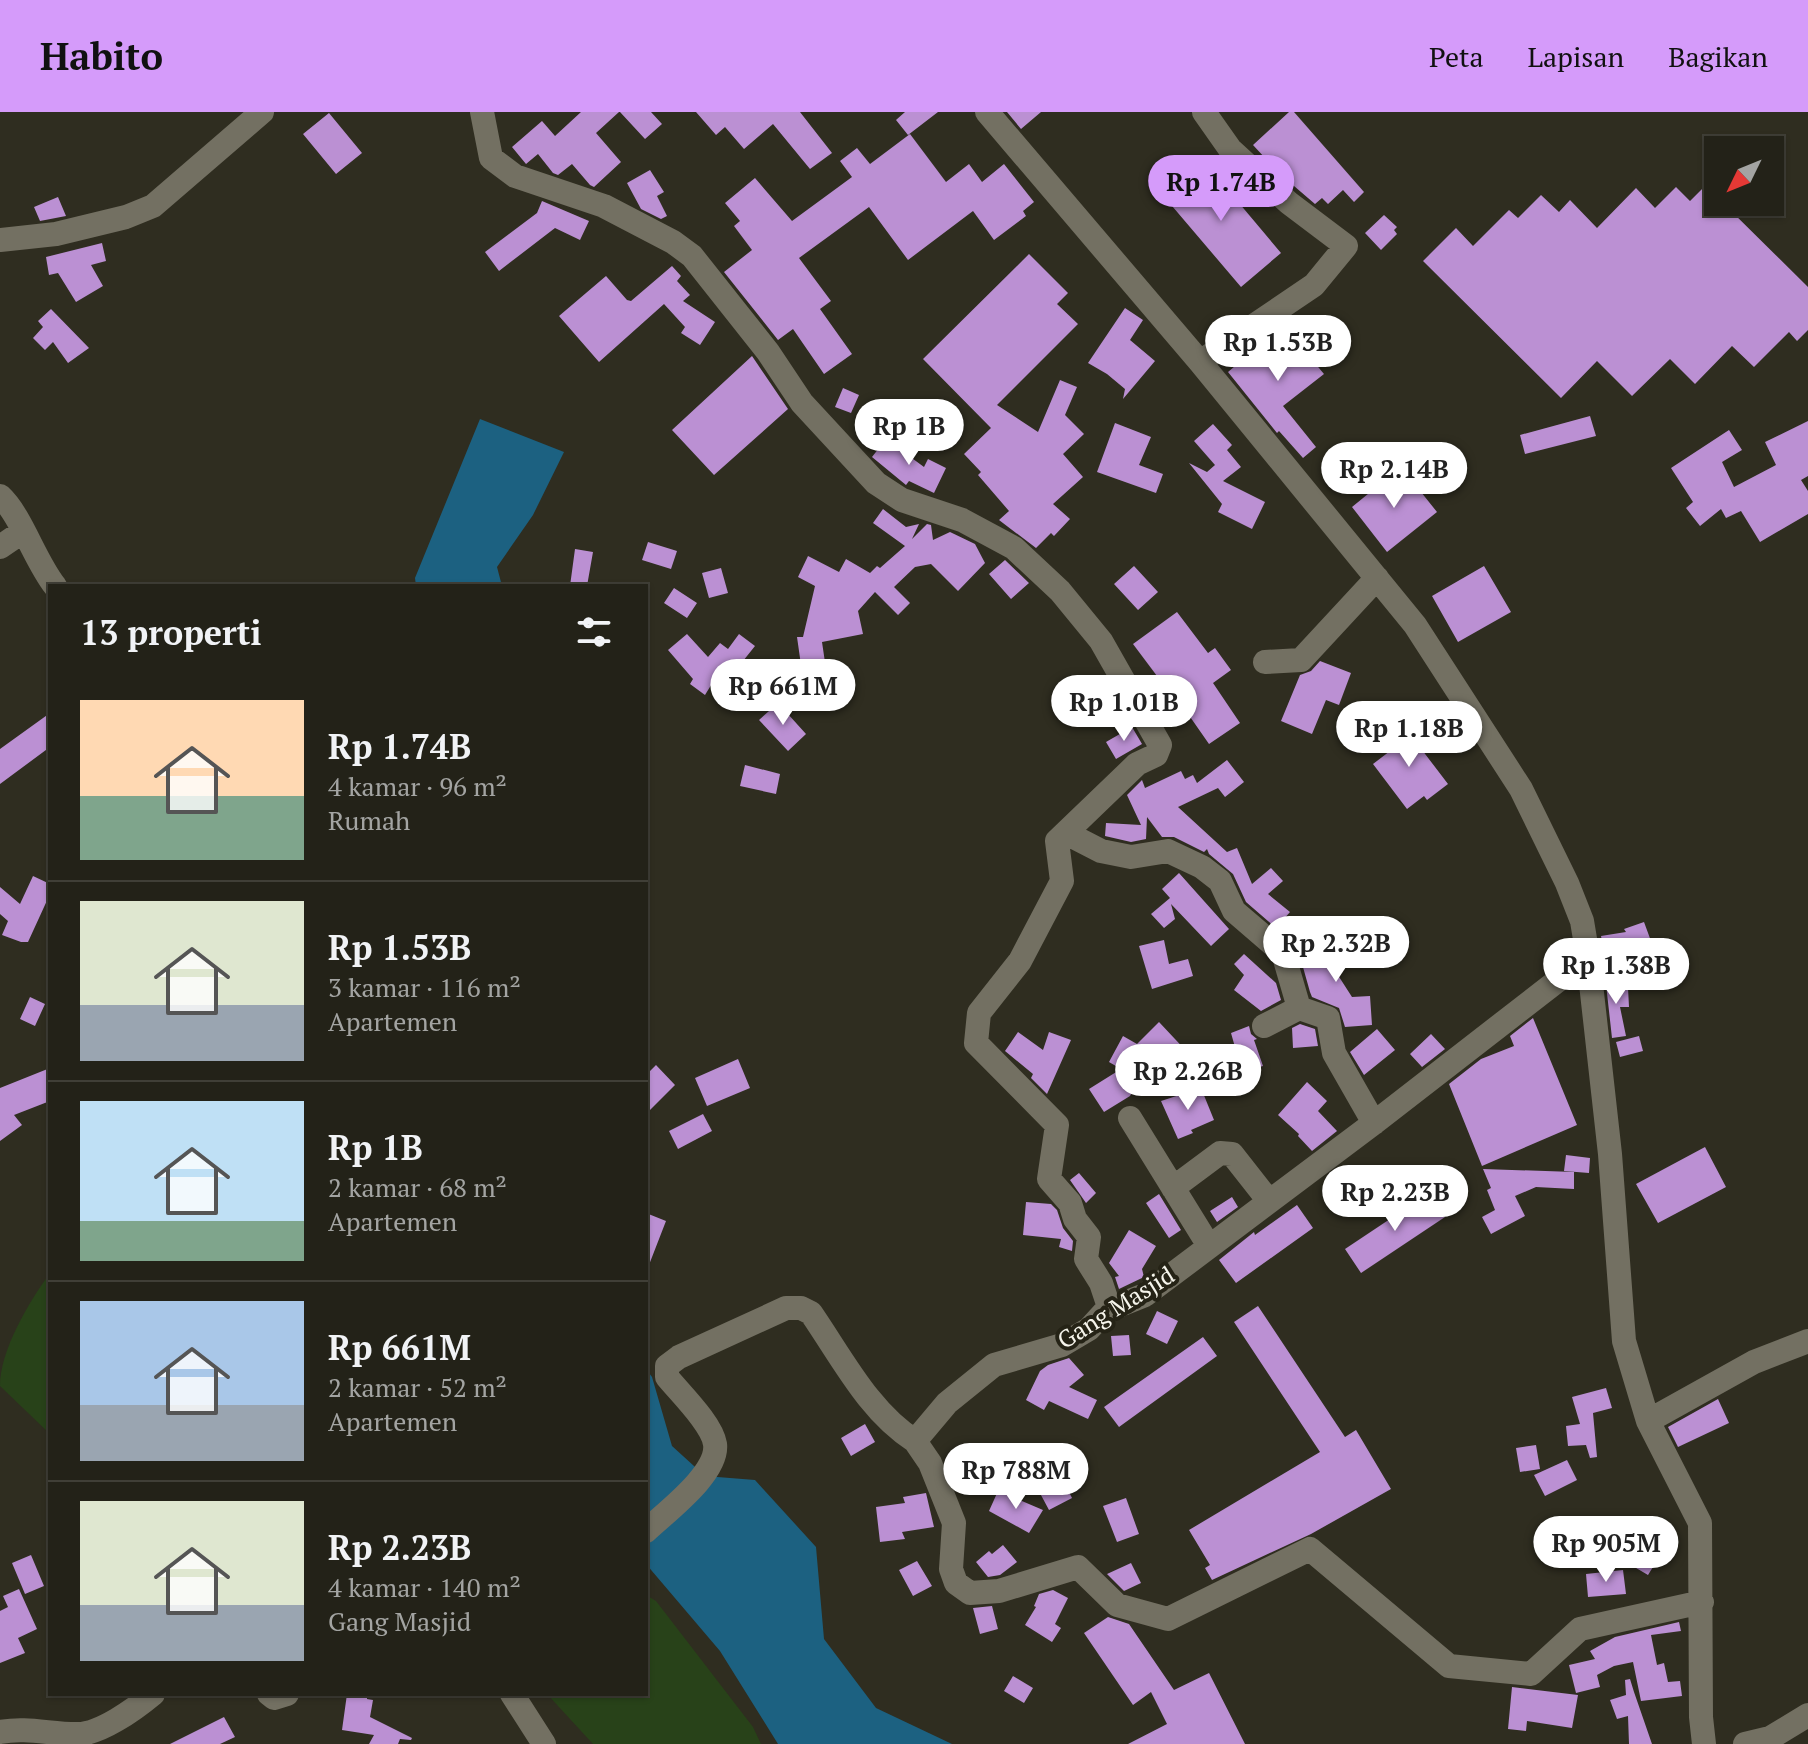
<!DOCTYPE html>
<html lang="id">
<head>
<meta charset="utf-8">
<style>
	:root { --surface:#232218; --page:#2f2f25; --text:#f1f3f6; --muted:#a3a4a2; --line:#403f37; --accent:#d59bfa }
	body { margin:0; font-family:"PT Serif",serif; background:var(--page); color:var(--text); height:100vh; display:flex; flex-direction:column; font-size:30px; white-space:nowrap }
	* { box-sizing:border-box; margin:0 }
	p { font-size:26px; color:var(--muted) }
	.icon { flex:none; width:44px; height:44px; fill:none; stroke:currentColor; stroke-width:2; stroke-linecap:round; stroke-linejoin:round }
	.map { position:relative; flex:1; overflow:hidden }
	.panel { position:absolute; left:48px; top:472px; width:600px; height:1112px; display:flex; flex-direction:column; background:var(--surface); border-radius:0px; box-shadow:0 2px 6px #0004,0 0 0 2px var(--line) }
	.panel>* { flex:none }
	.needle { width:52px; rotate:227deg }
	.buttons { position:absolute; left:1704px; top:24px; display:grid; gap:16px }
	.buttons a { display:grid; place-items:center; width:80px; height:80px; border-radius:0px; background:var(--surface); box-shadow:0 2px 6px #0004,0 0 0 2px var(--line); font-size:40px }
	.price { position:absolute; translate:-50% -68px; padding:0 18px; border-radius:28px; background:#fff; color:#222; font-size:26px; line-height:52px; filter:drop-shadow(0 2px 4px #0008) }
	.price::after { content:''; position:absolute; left:50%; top:48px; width:24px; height:18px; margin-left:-12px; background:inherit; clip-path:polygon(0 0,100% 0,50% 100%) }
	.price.active { background:var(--accent); color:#111 }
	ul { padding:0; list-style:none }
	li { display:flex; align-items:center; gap:24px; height:200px; padding:0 32px }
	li+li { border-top:2px solid var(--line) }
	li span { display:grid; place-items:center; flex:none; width:224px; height:160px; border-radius:0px; color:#555 }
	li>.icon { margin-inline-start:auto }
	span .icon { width:96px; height:96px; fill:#fffc; stroke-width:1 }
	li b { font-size:34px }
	h2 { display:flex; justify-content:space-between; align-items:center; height:96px; padding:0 32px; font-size:34px }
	header { display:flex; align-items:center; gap:48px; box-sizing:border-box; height:112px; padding:0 40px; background:var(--accent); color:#111 }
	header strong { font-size:38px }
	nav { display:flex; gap:44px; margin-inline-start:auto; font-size:28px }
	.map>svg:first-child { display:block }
</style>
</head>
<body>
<header>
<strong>Habito</strong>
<nav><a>Peta</a><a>Lapisan</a><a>Bagikan</a></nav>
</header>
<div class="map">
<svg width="1808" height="1632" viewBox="0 0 1808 1632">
	<rect width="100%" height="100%" fill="#2f2d20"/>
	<path fill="#284219" d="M50,1161v161l-50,-48c0,-36 29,-84 50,-113z
		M646,1483l10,6 97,126 8,17h-168l-46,-50h99z"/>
	<path fill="#1c6181" d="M480,307l84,33 -31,63 -36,52 5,19h-86l-1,-8z
		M646,1257l6,8 20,69 33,30 50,4 61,67 8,92 52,69 76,36h-174l-58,-93 -74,-87z"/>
	<path fill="#bb90d3" d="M581,0h38l-23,21 25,29 -27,25 -4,-2 -18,-21 -14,11 -5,-2 -15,-19 -12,10 -14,-17 30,-26 13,15z
		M620,0h31l11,12 -17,15z
		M696,0h104l32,41 -22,16 -37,-45 -29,25 -19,-22 -9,8z
		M905,0h33l-30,23 -12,-15z
		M1007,0h34l-20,17z
		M1289,0h5l70,80 -10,10 -11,-12 -15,14 -6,-6 -7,6 -35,-30 -27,-29z
		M329,1l33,40 -26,21 -33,-40z
		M910,22l36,48 23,-18 13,18 22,-18 30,38 -11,9 3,5 -32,24 -21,-29 -65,49 -39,-53 -70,51 32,43 -11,8 32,45 -28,20 -31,-45 -15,11 -54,-68 28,-22 -18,-24 6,-5 -15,-18 30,-25 37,43 60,-44 -12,-16 17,-13 13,16z
		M1202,47l79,94 -40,34 -80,-94z
		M650,58l14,22 -7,4 10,20 -6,3 -20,-10 -14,-26z
		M1705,74l13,12v4h4l86,85v43l-11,11 -8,-9 -35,35 -22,-21 -37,38 -25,-25 -38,37 -35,-35 -36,37 -138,-137 33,-33 17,18 36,-36 9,8 23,-23 18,17 11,-12 27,28 39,-40 19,20 21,-21 14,14z
		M58,85l8,19 -26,5 -6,-14z
		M542,89l47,20 -9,19 -25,-12 -56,43 -14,-19 52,-39z
		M1384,103l13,12 -3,3 3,4 -16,16 -16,-17z
		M102,131l4,18 -15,4 12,21 -27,16 -18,-29 -9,2 -3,-18z
		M1029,142l39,39 -11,11 21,20 -81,81 41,27 22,-52 17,7 -12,28 19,19 -21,20 20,23 -30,27 17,15 -16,17 -3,-3 -15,15 -37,-28 10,-9 -31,-36 3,-3 -17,-18 27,-26 -68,-69z
		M672,154l9,10 -4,5 13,14 -7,6 32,21 -15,23 -19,-12 4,-6 -21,-23 -65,58 -40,-46 47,-40 21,24 4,1z
		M1125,196l18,12 -13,20 25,21 -32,38 2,-10 -18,-15 -19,-11z
		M51,197l38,39 -21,15 -15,-21 -8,8 -12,-12 10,-11 -5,-6z
		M1283,213l41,49 -41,32 33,41 -13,11 -24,-27 -2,2 -49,-61z
		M752,244l36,53 -74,66 -42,-45z
		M843,276l16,7 -8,18 -16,-6z
		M1590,304l6,20 -71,18 -5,-19z
		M1808,309v55l-7,4 7,11v23l-48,28 -19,-31 -15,7 -5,-9 -21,17 -14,-18 7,-6 -22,-34 58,-38 13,20 -20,12 12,25 42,-22 -11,-23z
		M1115,311l36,14 -12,28 24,9 -7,19 -59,-21z
		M1213,312l19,21 -5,5 14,17 -18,14 42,21 -13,27 -34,-17 4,-8 -33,-41 18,9 8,-7 -21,-24z
		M886,327l38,28 4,-8 18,9 -12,25 -25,-12 -3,4 -34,-28z
		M1401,355l36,45 -50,40 -35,-45z
		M883,397l23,18 13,-3 -7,15 15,-15 4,1 2,15 17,-8 25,12 10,19 -27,28 -27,-27 -16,3 -21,20 16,16 -12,12 -23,-23 -17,19 5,23 -41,8 5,34 -24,3 -6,-42h6l12,-51 -17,-9 10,-21 31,16 7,-13 24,14 7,-7 3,2 25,-22 -32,-23z
		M648,430l29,9 -6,18 -29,-9z
		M575,437l18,3 -6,34h-17z
		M1005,448l24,23 -18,16 -22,-25z
		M1134,454l24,26 -20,18 -24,-26z
		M1484,454l27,46 -53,30 -26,-46z
		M721,456l7,25 -19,5 -7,-25z
		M674,476l23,15 -10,15 -23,-15z
		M1177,500l31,41 7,-5 16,22 -18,13 27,40 -31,21 -23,-33 -20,14 -15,-26 15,-11 -33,-44z
		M687,522l21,23 12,-14 8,6 11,-15 16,12 -12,15 7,5 -25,26 -12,-10 -8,13 -15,-11 3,-5 -25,-29z
		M1320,549l31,12 -12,32 -13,-5 -14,34 -31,-13 19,-46 11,-4z
		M778,591l28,31 -18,17 -29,-31z
		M50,601v34l-50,37v-35z
		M1403,613l45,59 -21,16 -3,-4 -17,13 -34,-45 17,-13 -7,-11z
		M1132,615l10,17 -26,15 -10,-17z
		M1227,648l17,22 -19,15 -7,-9 -40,19 49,45 10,-4 15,36 19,-16 12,13 -15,13 22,18 -14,16 -30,-26 -13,-28 -24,-20 -2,-5 -3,3 -30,-15h-12l-15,-20 -1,22 -15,3 -26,-6 1,-13 35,2 -14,-30 15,-15 3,8 36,-17 4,8 8,-4 4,8z
		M745,653l35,9 -4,20 -36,-8z
		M1179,761l50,56 -18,17 -40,-42 4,15 -11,9 -13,-14 19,-16 -8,-9z
		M33,764l17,8v10l-22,48h-7l-19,-7 6,-14 -8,-7v-27l20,17z
		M1644,810l11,30 -21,8 -3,-8 -26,4 -4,-20 25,-4 -2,-3z
		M1345,827l10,20 -21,10 18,28 18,-1 2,29 -27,2 -6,-19 -27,-11 -2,-5 -9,-32z
		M1164,828l5,24 19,-5 5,17 -41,13 -13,-43z
		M1244,842l32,29 5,17 -20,11 -27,-21 10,-15 -10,-11z
		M1614,861l3,16 11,-1 1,19h-9l6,29 -14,2 -7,-63z
		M30,885l15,7 -10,22 -15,-7z
		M1533,906l44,107 -95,41 -33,-82 32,-25 33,-13 -4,-10z
		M1159,910l31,33 -28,26 -15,-16 -17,31 -26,16 -15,-23 32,-20 -12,-7 14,-26 14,8z
		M1300,912l15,5 3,17 -25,2 -1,-20z
		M1249,914l2,8 6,5 -3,1 9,26 -21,6 -11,-39z
		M1377,917l18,21 -31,25 -14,-23z
		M1018,920l25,18 6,-18 22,8 -24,54 -16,-16 2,-4 -28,-23z
		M1431,922l14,15 -23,18 -12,-13z
		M1639,924l4,15 -23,6 -4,-15z
		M738,947l12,29 -43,18 -12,-28z
		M656,953l19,20 -29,29v-39z
		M50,956v33l-36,14 8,10 -22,16v-53z
		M1307,970l20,19 -9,10 19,20 -25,20 -14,-15 1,-2 -21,-19z
		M1201,976l13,32 -23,10 2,3 -15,6 -17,-38z
		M703,1002l9,17 -34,18 -9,-18z
		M1705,1035l21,40 -68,36 -22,-39z
		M1566,1043l24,3 -1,15 -25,-2z
		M1483,1057l91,3v17l-38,-2 -21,9 10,20 -34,18 -9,-17 13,-7 -8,-20 4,-2z
		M1079,1061l17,20 -10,10 -16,-23z
		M1429,1081l16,24 -84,56 -16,-24z
		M1159,1082l22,36 -12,8 -23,-35z
		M1232,1085l6,10 -21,15 -7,-11z
		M1026,1090l25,2 6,6 6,18 10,13 -1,10 -13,-4 2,-8 -38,-4z
		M1297,1093l16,23 -77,55 -17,-23 35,-28 1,3z
		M646,1101l20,8 -19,49h-1z
		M1129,1118l27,16 -14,23 2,8 -25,12 -4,-12 4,-1 -10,-13z
		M1258,1194l87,131 11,-7 35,59 -80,45 -99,46 -7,-12 5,-3 -21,-35 131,-78 -86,-130z
		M1157,1199l21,10 -11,23 -21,-10z
		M1129,1223l2,20 -18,1 -2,-20z
		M1203,1225l14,19 -98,71 -15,-20z
		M1069,1246l15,17 -15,12 28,13 -9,19 -39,-18 -5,9 -18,-10 14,-29 8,-6z
		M1606,1276l6,20 -19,5 4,44 -7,1 -4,-13 -18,1 -2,-20 14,-2 -8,-27z
		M1718,1287l11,24 -51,24 -10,-20z
		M865,1312l10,18 -24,14 -10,-18z
		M1536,1333l4,24 -20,3 -4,-24z
		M1567,1348l10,20 -32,16 -11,-21z
		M972,1358l18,1v23l-19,-2z
		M1058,1358l14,28 -23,12 -15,-28z
		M998,1379l45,19 -14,23 -40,-22z
		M926,1381l8,34 -32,5 3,7 -25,3 -4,-35 29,-4 -2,-6z
		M1126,1386l13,36 -22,8 -14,-36z
		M1650,1423l16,11 -18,29 -17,-10z
		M1003,1433l14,17 -17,13 -12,2 -12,-15 13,-11 3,3z
		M31,1443l13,31 -19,8 -13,-31z
		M917,1449l15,25 -19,10 -14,-26z
		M1131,1451l10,20 -17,8 -17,-17z
		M1623,1458l3,24 -38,3 -2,-23z
		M19,1477l18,40 -19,9 7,15 -25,10v-52l8,-4 -5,-11z
		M1053,1478l15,8 -13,26 6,4 -9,14 -27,-17 11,-18 -2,-1 5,-12z
		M992,1494l6,23 -18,5 -7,-26z
		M1108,1505l21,7 45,66 35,-17 36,71h-117l39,-20 -16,-32 -18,13 -49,-72z
		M1679,1510l2,9 -30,4 6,30 7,-2 4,19 12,-1 2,15 -41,5 -8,-39 -19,4 -17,9 3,12 -24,6 -7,-28 26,-6 -5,-8 25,-14z
		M1013,1564l20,12 -9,15 -20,-12z
		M1630,1567l4,13 18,52h-23l-1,-28 -11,3 -7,-19 16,-5 -1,-15z
		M1512,1575l66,8 -6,33 -45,-7 -1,10 -18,-2z
		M347,1582l20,2v3l6,1 -3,17 42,21 -1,2 -11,-1 -2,5h-29l5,-9 -32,-5z
		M224,1605l11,20 -15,7h-50z"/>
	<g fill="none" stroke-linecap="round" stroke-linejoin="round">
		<path stroke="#737062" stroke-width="24" d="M482,0l9,46 24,18 89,30 69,36 19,14 76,96 34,51 74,80 26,17 60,20 52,28 46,43 41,50 59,104 -4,10 -19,9 -80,77 5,40 -42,80 -41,52 -3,30 81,82 -8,54 21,24 5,16 14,18 -3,22 15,24 8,24
			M987,0l213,250 215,263 106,164 46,94 15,38 6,36 22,197 14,187 24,80 52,102 1,194 3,27
			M0,128l56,-6 70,-17 27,-11 109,-94
			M1200,250l114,-77 32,-39 -57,-43 -59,-54 -26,-37
			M0,384c21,19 35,65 55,90
			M0,435l22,-15
			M1265,550l36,-2 76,-82
			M1066,721l35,18 30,6 37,-6 34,16 18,14 14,30 49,42 16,55
			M1264,914l35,-18 29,10 6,35 40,70
			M1130,1006l79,128
			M1173,1076l47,-35 12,1 37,47
			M1648,1309l106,-59 54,-21
			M915,1329l15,22 24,60 -3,46 5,14 14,10 29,-2 79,-24 39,38 51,14 142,-70 139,117 82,8 49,-45 122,-27
			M646,1419c20,-19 73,-58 69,-87 -3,-20 -35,-51 -48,-67v-11l12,-9 107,-49h15l10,5c31,45 58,99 104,128l32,-38 47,-38 68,-20 27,-16 20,-22 11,-2 25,-10 229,-172 214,-166
			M269,1582l5,4 13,-4
			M512,1582l32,50
			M0,1620c26,-5 50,2 76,2 23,1 59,-25 77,-40
			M1745,1632l25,-6 38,-23"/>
	</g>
	<g text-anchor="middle" stroke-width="8" stroke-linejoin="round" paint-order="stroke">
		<g font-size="24" fill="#f6f5ec" stroke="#252316">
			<text transform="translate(1116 1196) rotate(-32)" y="8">Gang Masjid</text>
		</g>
	</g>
</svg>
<div class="buttons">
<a><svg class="needle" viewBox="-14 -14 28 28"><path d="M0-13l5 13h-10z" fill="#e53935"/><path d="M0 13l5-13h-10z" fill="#a3a4a2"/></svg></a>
</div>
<b class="price active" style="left:1221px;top:111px">Rp 1.74B</b>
<b class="price" style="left:1278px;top:271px">Rp 1.53B</b>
<b class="price" style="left:909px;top:355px">Rp 1B</b>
<b class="price" style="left:1394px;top:398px">Rp 2.14B</b>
<b class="price" style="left:783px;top:615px">Rp 661M</b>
<b class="price" style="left:1124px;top:631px">Rp 1.01B</b>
<b class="price" style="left:1409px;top:657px">Rp 1.18B</b>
<b class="price" style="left:1336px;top:872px">Rp 2.32B</b>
<b class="price" style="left:1616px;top:894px">Rp 1.38B</b>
<b class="price" style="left:1188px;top:1000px">Rp 2.26B</b>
<b class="price" style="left:1395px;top:1121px">Rp 2.23B</b>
<b class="price" style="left:1016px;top:1399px">Rp 788M</b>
<b class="price" style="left:1606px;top:1472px">Rp 905M</b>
<section class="panel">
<h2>13 properti<svg class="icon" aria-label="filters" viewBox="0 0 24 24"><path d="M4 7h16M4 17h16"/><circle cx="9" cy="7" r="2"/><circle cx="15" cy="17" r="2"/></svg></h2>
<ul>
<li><span style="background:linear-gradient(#ffd9b3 60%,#7fa58c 0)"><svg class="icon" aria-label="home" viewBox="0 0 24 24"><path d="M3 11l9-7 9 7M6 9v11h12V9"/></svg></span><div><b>Rp 1.74B</b><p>4 kamar · 96 m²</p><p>Rumah</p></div></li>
<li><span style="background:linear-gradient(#dfe7d0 65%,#9aa5b1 0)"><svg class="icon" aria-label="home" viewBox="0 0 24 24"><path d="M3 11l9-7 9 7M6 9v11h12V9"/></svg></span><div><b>Rp 1.53B</b><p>3 kamar · 116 m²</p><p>Apartemen</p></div></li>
<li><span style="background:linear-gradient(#bfe0f5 75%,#7fa58c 0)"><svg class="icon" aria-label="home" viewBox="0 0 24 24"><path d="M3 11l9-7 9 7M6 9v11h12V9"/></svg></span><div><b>Rp 1B</b><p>2 kamar · 68 m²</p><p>Apartemen</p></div></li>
<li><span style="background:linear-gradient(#a9c7e8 65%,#9aa5b1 0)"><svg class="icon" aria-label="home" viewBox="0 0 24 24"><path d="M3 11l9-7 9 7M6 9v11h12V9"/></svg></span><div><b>Rp 661M</b><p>2 kamar · 52 m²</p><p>Apartemen</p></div></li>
<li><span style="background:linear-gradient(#dfe7d0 65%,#9aa5b1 0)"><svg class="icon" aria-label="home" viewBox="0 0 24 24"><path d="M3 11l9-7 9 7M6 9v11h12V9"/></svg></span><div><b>Rp 2.23B</b><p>4 kamar · 140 m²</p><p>Gang Masjid</p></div></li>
</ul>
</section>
</div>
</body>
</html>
